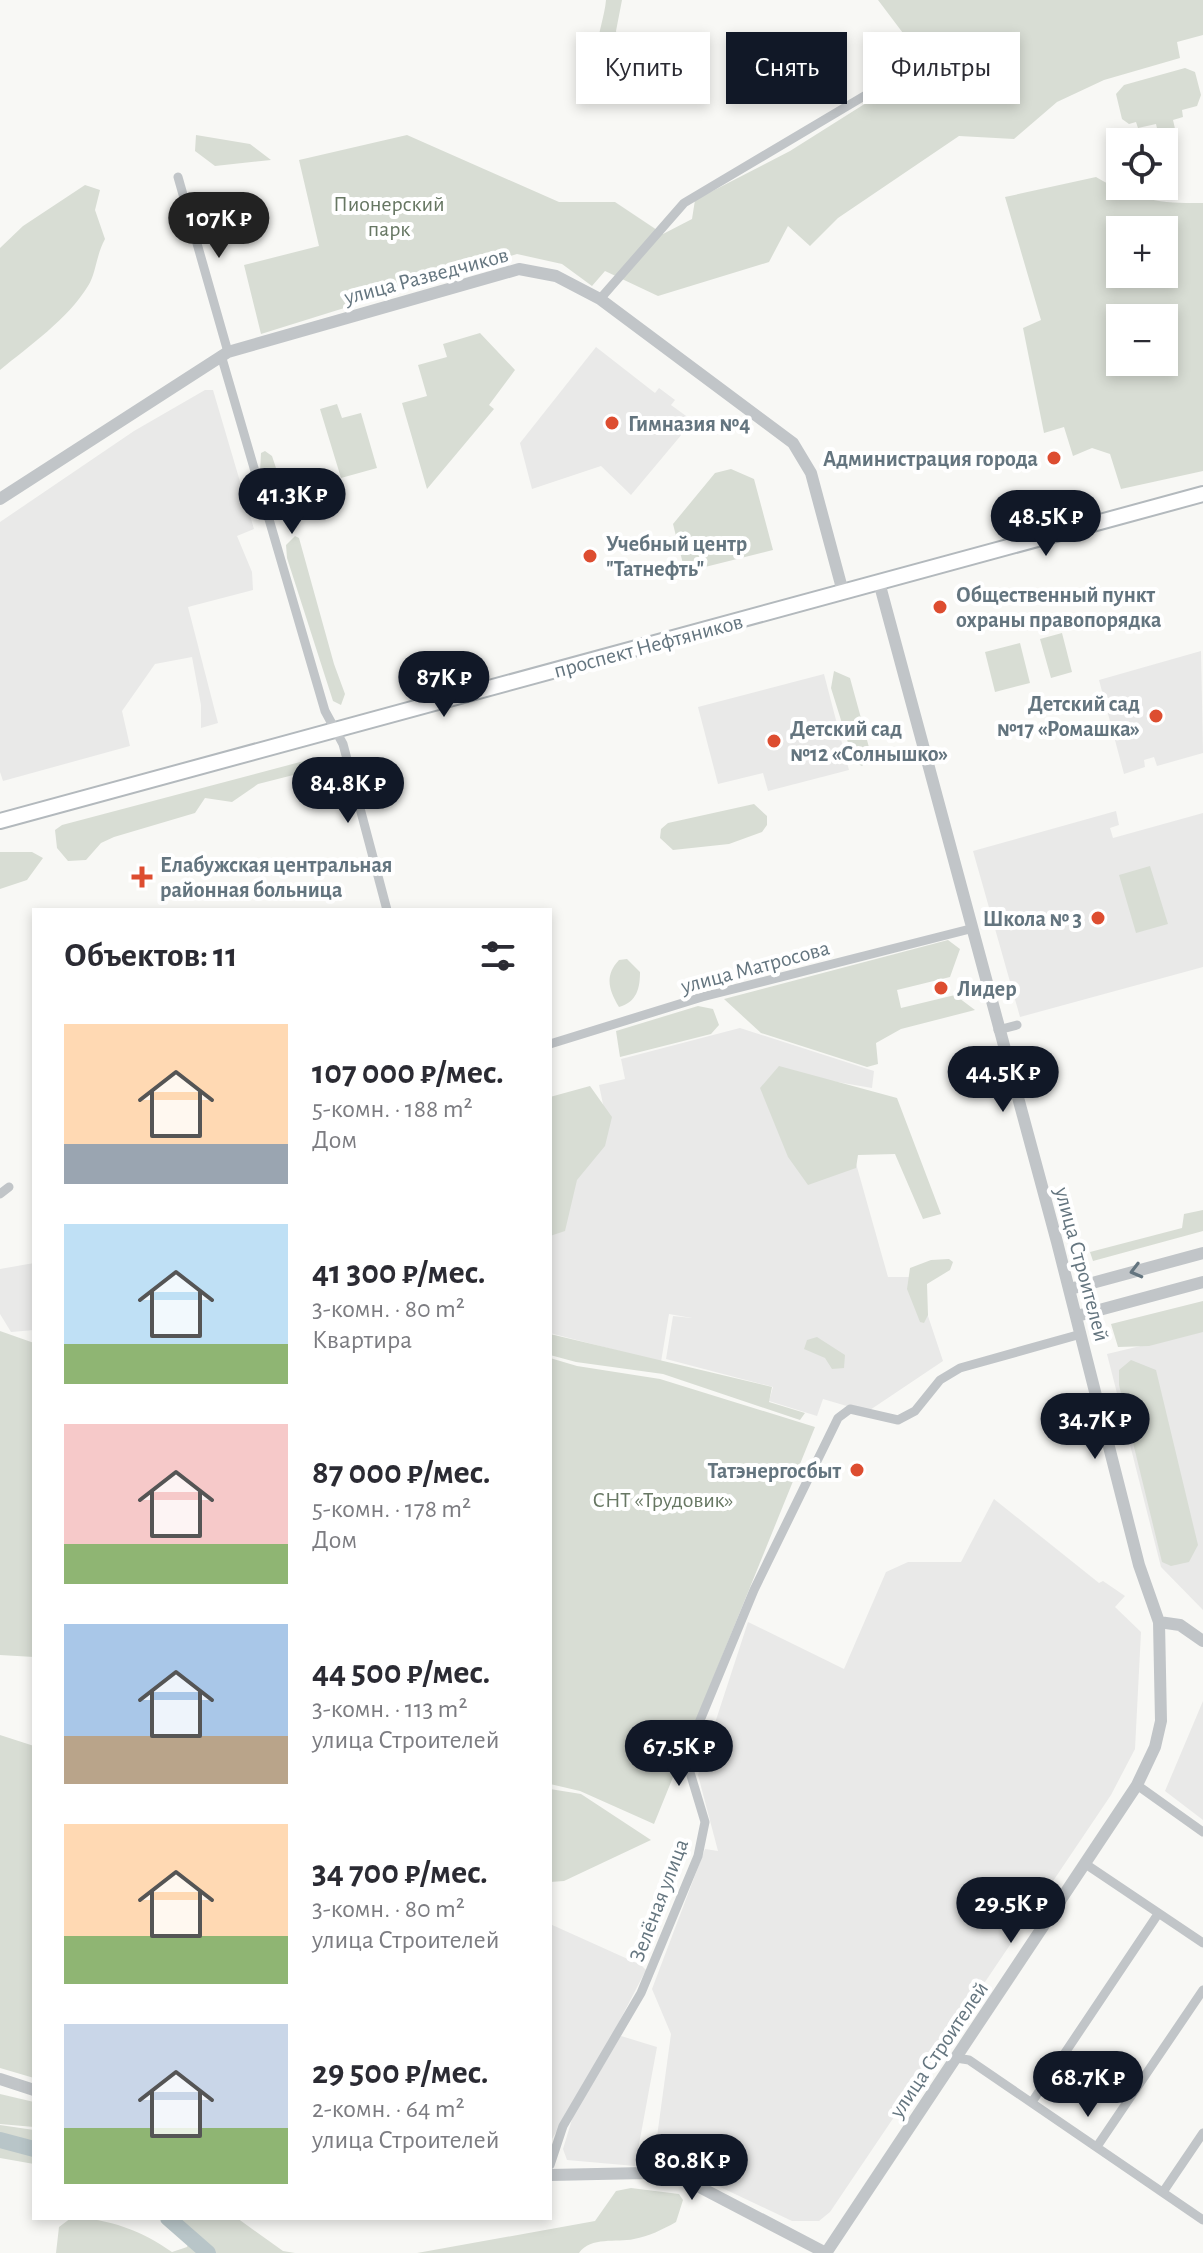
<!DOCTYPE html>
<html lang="ru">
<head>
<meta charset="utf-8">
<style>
	:root { --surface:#fff; --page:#f2f2f3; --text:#2b2b33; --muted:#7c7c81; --accent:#111827 }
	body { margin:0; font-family:"Alegreya Sans",sans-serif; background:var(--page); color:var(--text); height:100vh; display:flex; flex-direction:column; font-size:30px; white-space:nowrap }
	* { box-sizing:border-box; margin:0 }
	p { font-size:26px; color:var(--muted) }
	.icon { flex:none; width:44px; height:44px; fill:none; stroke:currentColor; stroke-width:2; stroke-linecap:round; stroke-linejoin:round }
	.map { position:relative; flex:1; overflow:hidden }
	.sheet { position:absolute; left:32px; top:908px; width:520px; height:1312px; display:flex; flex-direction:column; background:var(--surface); border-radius:0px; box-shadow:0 4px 12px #0003 }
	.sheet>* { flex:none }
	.guide { position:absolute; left:576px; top:32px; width:506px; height:72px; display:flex; gap:16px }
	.buttons { position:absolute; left:1106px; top:128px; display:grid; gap:16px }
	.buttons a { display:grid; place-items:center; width:72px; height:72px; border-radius:0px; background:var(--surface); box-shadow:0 4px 12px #0003; font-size:40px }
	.price { position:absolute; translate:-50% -68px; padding:0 18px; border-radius:28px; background:var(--accent); color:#fff; font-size:26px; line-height:52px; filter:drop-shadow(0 2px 4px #0008) }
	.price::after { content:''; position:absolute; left:50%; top:48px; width:24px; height:18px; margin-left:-12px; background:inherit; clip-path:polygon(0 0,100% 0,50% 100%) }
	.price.selected { background:#222; color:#fff }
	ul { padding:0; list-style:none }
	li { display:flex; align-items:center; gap:24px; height:200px; padding:0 32px }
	li span { display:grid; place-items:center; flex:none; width:224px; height:160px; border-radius:0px; color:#555 }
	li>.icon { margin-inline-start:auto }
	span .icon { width:96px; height:96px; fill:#fffc; stroke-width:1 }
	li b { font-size:34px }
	h2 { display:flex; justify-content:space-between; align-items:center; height:96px; padding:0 32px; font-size:34px }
	.pill { padding:0 28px; border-radius:0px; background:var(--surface); box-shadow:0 4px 12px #0003; font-size:28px; line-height:72px }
	.pill.selected { background:var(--accent); color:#fff }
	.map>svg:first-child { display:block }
</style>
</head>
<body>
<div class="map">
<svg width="1203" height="2253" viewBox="0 0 1203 2253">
	<rect width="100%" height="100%" fill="#f8f8f5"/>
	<path fill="#e9e9e8" d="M596,347l59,46 4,-5 16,12 -4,5 22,16 -62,74 -30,-29 -69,23 -12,-46z
		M205,390h8l41,139 -17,7 15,36 1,18 -65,17 30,116 -17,5v-23l-9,-48 -37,7 -33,47 8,35 -127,35 -3,-9v-250l134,-91z
		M1201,651l2,102 -46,13 -3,-9 -10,3 1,7 -21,7 -25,-94z
		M824,674l25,96 -81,21 -5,-18 -45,11 -20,-77z
		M1116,811l3,14 -9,3 3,10 90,-25v154l-183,50 -47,-166z
		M740,1028l134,43 -2,17 -52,-9 15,10 53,188h27l28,84 -76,51 -44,-13 -6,17 -48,-15 4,-14 -107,-28 7,-43 19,2 -23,-4 -8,48 -111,-29v-157l54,-67 -5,-24 26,-6 -4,-20z
		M34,1263v67l-23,2 -11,-18v-45z
		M1203,1331v279l-42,-43 -54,-213z
		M994,1499l105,84 4,-2 22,15 -10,11 26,25 -6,117 -24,46 -281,417 -11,9h-27l-93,-44 -46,-11 18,-132 -19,-45 53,-140 13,2 -20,-76 50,-153 96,47 42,-97 22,-10h53z
		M1203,1701v119l-38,-29z
		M550,1924l91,41 5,5 -54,104 -42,68z
		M621,2036l36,11 -22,119 -68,-6 -4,-11 10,-33z"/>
	<path fill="#d8ddd4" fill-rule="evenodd" d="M606,0h16l-6,31 2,8 34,29 -2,9c-10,6 -21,6 -32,2 -37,-12 -14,-51 -12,-79z
		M878,0h325v35l-26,7 3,16 -76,22 -47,22 -43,37 -55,-3 -121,82 -28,28 -22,-20 -19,36 -111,34 -53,-25 -13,15 -30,-22 -45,-10 -256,80 -17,-69 75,-19 -20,-86 108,-25 152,67h56l48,32 29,-15 3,-19 95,-49 111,-70 18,-9 30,22z
		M1185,68l10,4 6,23 -4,11 -15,4 1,7 -10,3 3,13 -17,4 -3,-13 -18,4 -2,-6 -7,2 -7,-5 -6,-25 8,-9z
		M196,135l54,9 21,16 -56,6 -20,-15z
		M1096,177c38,22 63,27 107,26v268l-82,18 -11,-35 -18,-6 -19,8 -9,-29 -20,6 -21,-105 18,-8 -36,-123zM1164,230v44h-44v-44zM1120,318h44v44h-44z
		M85,185l15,5 -5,20 10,29c-9,16 -9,35 -17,47 -20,33 -59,60 -88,84v-122l23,-22z
		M480,333l35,37 -26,35 5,4 -67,80 -25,-86 25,-7 -9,-31 29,-8 -4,-13z
		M337,404l5,14 19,-5 16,55 -36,10 -21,-69z
		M265,451l7,5 10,30 -3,26h-4l-15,-40 1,-19z
		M731,469l23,10 19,71 -88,22 -12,-48 42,-51z
		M295,536l4,2 35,126 11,30 -4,11 -8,-4 -46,-143 -1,-13z
		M1062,633l10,39 -21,6 -11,-39z
		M1020,643l10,40 -35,9 -10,-40z
		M834,671l16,7 20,73 -1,9 -7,6 -8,-4 -23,-74z
		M319,757l6,7 -8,5 -59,15 -26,18 -27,-4 -10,15 -81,24 -13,6 -15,17 -18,1 -11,-13 -2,-18 7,-5z
		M754,804l13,12v9l-5,7 -33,12 -56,6 -13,-12 1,-9 7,-6z
		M0,852h32l11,6 -16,22 -27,9z
		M1150,866l18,58 -32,9 -17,-58z
		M948,940l12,9 -10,28 -53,13 4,18 54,-13 20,15 -74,19 -25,14 2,21 -11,3 -106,-34 -37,-34z
		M627,959l13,13c0,16 -3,30 -21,35 -10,-17 -15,-31 0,-47z
		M698,1006l15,3 6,16 -8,9 -91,23 -4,-26z
		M779,1066l118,32 44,116 -18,5 -28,-65 -37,1 -2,13 -48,17 -20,-28 -28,-69z
		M590,1086l22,31 -7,29 -28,34 -12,51 -15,5v-139z
		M1203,1210v21l-110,30 -3,-9 92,-24 2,-14z
		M949,1259l4,3 -3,8 -23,14 1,31 -4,8 -4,-1 -13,-33 3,-21 21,-8z
		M1203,1301v31l-54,14 -31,1 -7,-23z
		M0,1331l34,12v314l-34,-2z
		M550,1334l222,53 -3,15 36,11 -5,7 -137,-46 -87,-12 -26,-7z
		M817,1337l28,18 -1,13 -12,1 -7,-11 -21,-9 3,-9z
		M550,1358l27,8 83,13 155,48 -161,397 -74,-33 -30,-7z
		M1131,1360l25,10 42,175 -9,17 -18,4 -9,-4 -43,-177v-15z
		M0,1735l34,11v332l-34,-10z
		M550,1789l31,5 70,46 -87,41 -14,1z
		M0,2094l34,8v25l-34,-3z
		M0,2125l34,5v34l-34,-6z
		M631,2188l48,6 4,6 -7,22c-14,8 -27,14 -42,17 -18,4 -43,-3 -55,14h-162l178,-32 21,-30z
		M71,2218c38,0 71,13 101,34l15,-5 6,-15 -16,-14h60l46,33 12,2h-239l3,-26z"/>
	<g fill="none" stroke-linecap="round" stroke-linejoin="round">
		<path stroke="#b8c5c8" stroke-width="16" d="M0,2140l34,9
			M168,2218l40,35"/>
		<defs>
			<path id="secondary" d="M0,821l1203,-327"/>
		</defs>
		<use href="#secondary" stroke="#b3b9bd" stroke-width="18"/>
		<path stroke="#c1c5c8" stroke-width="9" d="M178,177l50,175
			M600,299l84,-96 229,-136
			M221,355l104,356 18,33 44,166
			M998,1030l19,-5
			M550,1044l152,-47 268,-68
			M0,1194l9,-7
			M1137,1785l66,47
			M1087,1865l116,78
			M956,2058l13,2 234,160
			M1032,2102l126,-188
			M1098,2145l105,-155
			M550,2165l13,-39 78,-133 57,-137 7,-34 -16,-53v-22l65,-157 84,-172 12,-9 48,11 17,-9 25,-31 20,-12 121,-34
			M1163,2192l40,-59"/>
		<path stroke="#c1c5c8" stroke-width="12" d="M0,499l228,-147 291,-83 37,7 44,23 193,144 18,30 32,119
			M1070,1289l133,-36
			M1077,1316l126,-34
			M1159,1622l21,3 23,16
			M0,2079l34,11
			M550,2175l94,-2 44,8 138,72
			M826,2253l311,-468 18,-38 6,-26 -2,-99 -20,-57 -82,-323 -178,-660"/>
		<use href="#secondary" stroke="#fff" stroke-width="14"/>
	</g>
	<defs><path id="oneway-chevron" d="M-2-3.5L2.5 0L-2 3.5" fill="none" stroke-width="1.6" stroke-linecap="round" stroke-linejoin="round" transform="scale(2)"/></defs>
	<use stroke="#64757f" href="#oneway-chevron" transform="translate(1136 1271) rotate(165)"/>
	<g fill="#dd4d30" stroke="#fff" stroke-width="3">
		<circle cx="612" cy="423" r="8"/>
		<circle cx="1054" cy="458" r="8"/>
		<circle cx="590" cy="556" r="8"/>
		<circle cx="940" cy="607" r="8"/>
		<circle cx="1156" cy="716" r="8"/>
		<circle cx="774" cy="741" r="8"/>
		<path d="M138 865h8v8h8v8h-8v8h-8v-8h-8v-8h8z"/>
		<circle cx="1098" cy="918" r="8"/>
		<circle cx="941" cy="988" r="8"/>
		<circle cx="857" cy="1470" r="8"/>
	</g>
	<g text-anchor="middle" stroke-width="8" stroke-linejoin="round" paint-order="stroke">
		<g font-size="22" fill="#677763" stroke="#fff">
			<text x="389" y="211">Пионерский<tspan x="389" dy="25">парк</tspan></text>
			<text x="663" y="1507">СНТ «Трудовик»</text>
		</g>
		<g font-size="22" fill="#64757f" stroke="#fff">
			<text transform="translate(426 275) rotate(-15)" y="8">улица Разведчиков</text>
			<text transform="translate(648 645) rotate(-15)" y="8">проспект Нефтяников</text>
			<text transform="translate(755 966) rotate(-15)" y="8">улица Матросова</text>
			<text transform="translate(1083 1264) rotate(75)" y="8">улица Строителей</text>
			<text transform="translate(658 1900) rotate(-69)" y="8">Зелёная улица</text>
			<text transform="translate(938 2049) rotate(-56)" y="8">улица Строителей</text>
		</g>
		<g font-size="22" font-weight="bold" fill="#64757f" stroke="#fff" text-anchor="start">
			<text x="628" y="431">Гимназия №4</text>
			<text x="1038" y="466" text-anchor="end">Администрация города</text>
			<text x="606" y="551">Учебный центр<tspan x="606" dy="25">"Татнефть"</tspan></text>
			<text x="956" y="602">Общественный пункт<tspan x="956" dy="25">охраны правопорядка</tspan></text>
			<text x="1140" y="711" text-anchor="end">Детский сад<tspan x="1140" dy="25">№17 «Ромашка»</tspan></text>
			<text x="790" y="736">Детский сад<tspan x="790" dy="25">№12 «Солнышко»</tspan></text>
			<text x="160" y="872">Елабужская центральная<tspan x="160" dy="25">районная больница</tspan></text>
			<text x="1082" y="926" text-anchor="end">Школа № 3</text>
			<text x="957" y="996">Лидер</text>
			<text x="841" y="1478" text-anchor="end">Татэнергосбыт</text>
		</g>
	</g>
</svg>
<div class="buttons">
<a><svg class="icon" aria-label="locate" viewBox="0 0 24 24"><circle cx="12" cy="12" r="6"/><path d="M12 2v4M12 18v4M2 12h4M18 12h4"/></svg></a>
<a>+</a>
<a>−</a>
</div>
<b class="price selected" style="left:219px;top:260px">107K ₽</b>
<b class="price" style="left:292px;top:536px">41.3K ₽</b>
<b class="price" style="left:1046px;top:558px">48.5K ₽</b>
<b class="price" style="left:444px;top:719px">87K ₽</b>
<b class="price" style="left:348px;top:825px">84.8K ₽</b>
<b class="price" style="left:1003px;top:1114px">44.5K ₽</b>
<b class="price" style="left:1095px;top:1461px">34.7K ₽</b>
<b class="price" style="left:679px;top:1788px">67.5K ₽</b>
<b class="price" style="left:1011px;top:1945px">29.5K ₽</b>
<b class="price" style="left:1088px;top:2119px">68.7K ₽</b>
<b class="price" style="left:692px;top:2202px">80.8K ₽</b>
<div class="guide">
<a class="pill">Купить</a>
<a class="pill selected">Снять</a>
<a class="pill">Фильтры</a>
</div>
<section class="sheet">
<h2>Объектов: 11<svg class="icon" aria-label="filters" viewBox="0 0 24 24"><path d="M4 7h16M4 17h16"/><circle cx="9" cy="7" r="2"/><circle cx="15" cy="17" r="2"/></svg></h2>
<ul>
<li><span style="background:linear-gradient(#ffd9b3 75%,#9aa5b1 0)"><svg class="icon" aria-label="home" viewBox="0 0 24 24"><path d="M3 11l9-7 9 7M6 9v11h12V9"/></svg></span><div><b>107 000 ₽/мес.</b><p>5-комн. · 188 m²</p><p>Дом</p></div></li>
<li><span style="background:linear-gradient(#bfe0f5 75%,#8fb573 0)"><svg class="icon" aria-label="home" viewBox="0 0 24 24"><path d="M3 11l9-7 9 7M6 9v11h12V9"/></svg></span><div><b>41 300 ₽/мес.</b><p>3-комн. · 80 m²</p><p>Квартира</p></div></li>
<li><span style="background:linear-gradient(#f6c9c9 75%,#8fb573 0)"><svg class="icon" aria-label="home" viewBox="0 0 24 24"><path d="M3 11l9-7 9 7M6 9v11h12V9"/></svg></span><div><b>87 000 ₽/мес.</b><p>5-комн. · 178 m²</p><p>Дом</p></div></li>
<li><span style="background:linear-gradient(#a9c7e8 70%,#b9a48a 0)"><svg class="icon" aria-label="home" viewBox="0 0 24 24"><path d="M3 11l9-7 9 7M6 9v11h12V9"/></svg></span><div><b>44 500 ₽/мес.</b><p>3-комн. · 113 m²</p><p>улица Строителей</p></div></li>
<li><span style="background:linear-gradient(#ffd9b3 70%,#8fb573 0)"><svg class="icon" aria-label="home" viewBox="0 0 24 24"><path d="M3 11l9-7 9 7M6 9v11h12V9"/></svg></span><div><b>34 700 ₽/мес.</b><p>3-комн. · 80 m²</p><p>улица Строителей</p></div></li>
<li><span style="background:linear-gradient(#c9d6e8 65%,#8fb573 0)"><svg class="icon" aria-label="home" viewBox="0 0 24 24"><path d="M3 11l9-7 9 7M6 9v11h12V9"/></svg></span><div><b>29 500 ₽/мес.</b><p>2-комн. · 64 m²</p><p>улица Строителей</p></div></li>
</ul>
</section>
</div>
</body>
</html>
